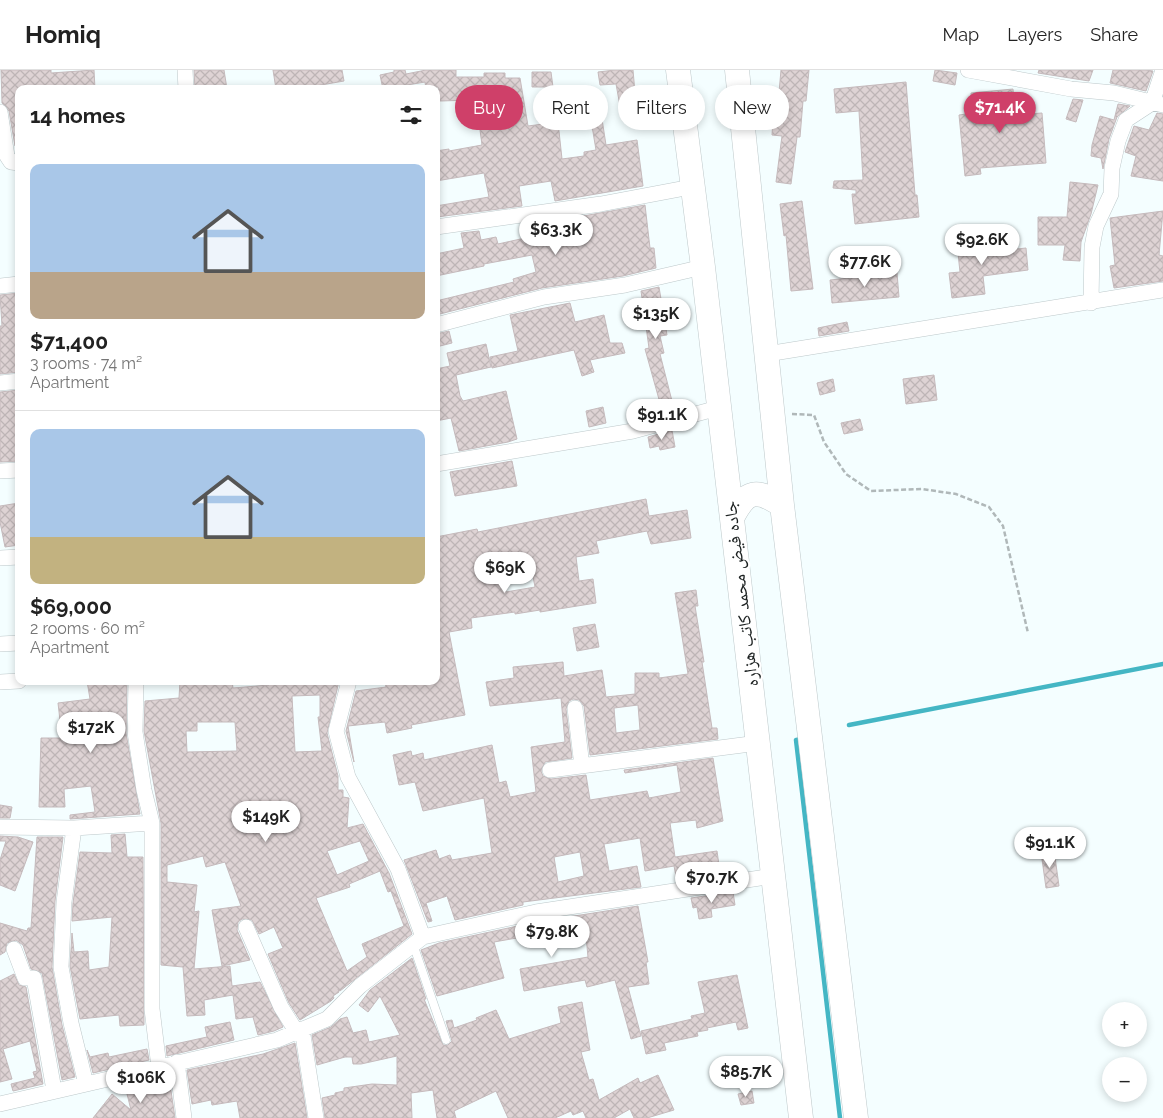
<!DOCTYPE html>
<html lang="en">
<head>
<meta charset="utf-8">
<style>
	:root { --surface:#fff; --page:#f6f6f6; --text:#222; --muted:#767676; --line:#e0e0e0; --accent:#cf4069 }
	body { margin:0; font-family:Raleway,"Noto Naskh Arabic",sans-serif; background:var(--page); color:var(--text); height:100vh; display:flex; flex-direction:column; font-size:19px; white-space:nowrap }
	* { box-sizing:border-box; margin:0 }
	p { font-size:16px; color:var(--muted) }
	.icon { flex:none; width:28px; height:28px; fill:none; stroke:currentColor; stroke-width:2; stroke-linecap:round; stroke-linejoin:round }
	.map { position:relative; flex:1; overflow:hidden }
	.sheet { position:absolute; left:15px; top:15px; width:425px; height:600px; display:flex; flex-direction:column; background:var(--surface); border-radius:10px; box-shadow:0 2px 8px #0003 }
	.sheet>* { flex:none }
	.hud { position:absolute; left:455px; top:15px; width:475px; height:45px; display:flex; gap:10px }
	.buttons { position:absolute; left:1102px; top:932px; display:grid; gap:10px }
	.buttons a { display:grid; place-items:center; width:45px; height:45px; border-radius:50%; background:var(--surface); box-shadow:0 2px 8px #0003; font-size:25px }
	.price { position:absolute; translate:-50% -42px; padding:0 11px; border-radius:18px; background:#fff; color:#222; font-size:16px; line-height:32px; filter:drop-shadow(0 1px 2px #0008) }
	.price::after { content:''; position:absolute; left:50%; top:30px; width:15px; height:11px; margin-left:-8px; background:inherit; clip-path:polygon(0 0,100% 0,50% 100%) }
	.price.current { background:var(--accent); color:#fff }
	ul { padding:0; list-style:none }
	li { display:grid; align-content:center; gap:10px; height:265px; padding:0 15px }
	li+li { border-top:1px solid var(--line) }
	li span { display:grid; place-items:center; height:155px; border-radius:10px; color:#555 }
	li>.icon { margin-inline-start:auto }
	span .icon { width:90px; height:90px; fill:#fffc; stroke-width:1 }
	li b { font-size:21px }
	h2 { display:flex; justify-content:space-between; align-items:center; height:60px; padding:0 15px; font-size:21px }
	.chip { padding:0 18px; border-radius:22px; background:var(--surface); box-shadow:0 2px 8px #0003; font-size:18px; line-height:45px }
	.chip.current { background:var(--accent); color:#fff }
	header { display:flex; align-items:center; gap:30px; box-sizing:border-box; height:70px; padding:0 25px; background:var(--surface); border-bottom:1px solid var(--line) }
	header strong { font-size:24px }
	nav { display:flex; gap:28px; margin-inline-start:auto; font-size:18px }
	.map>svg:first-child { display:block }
</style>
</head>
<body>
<header>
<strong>Homiq</strong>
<nav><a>Map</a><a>Layers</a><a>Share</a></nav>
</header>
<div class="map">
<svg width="1163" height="1048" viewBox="0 0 1163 1048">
	<defs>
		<pattern id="building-cross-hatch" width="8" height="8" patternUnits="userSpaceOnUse" patternTransform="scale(1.25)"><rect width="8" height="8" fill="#ded3d4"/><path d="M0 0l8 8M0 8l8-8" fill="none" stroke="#beb5b6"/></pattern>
	</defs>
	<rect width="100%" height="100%" fill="#f4feff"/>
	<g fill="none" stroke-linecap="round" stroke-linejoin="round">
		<path stroke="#44b6c4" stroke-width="4.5" d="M849,655l314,-61
			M803,669l-7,1 44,378"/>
	</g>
	<path fill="url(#building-cross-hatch)" stroke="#c5babc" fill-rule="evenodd" d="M1,0h50v3l43,-3 1,19h-76v56l-4,1 -6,-35 -7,-8z
		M194,0h30l3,19h-32z
		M273,0h69l2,11 -46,8h-22z
		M394,0h11l1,4 20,-4h30v7h28v-4h21v5h15l8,48 30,-4 4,37 22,-3v-4l12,-2 -5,-30 11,-1 4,26 31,-5 6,46 -88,15 -4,-20 -32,5 3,20 -85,11 -1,-11 53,-9 -5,-24 -48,8v-30l13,-2v2l33,-6 -4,-30h-4l-1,-15 -33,1 -2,-14 -12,2 -1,-7 -42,7 -3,-14 14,-3z
		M615,0h18l3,34 -16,2 -4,-22 -16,1 -2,-13z
		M781,0h28l-3,31h-3l-3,36h-3l-6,47 -15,-2 6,-46 -10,-1 2,-32h4z
		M935,0l22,3 -2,12 -22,-4z
		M1039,0h54l-4,11 -51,-8z
		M1113,0h32l8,1 -7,20 -36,-8z
		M532,2h19l2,15h-21z
		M906,12l9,113h2l2,22 -64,7 -3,-30h4v-4l-23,-2 1,-7 29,-1 -4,-69 -23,2 -2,-24z
		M1013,19l2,26 27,-2 4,50 -66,5 1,6 -16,2 -6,-61 14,-2 -2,-20z
		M589,27l3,18 -35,6 -3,-17z
		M1073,29l10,1 -7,22 -10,-3z
		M1118,34l12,2 -13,11 -8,22 -6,30 -2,-11 -10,-2 1,-11 8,-29 14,4z
		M1157,43l6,1v67l-32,-5 5,-20 -11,-4 9,-26 15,4z
		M1070,112l28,3 -7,29 -10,28 -1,19 -17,-1 2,-15h-27v-28h29z
		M802,131l11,88 -22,2 -5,-56 -2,1 -4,-32z
		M645,135l5,43h4l2,20 -33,8 -81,12 -106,27v-14l78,-19 -1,-3 23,-7 -4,-17 -48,9v2l-48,10v-22l28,-6 -3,-15 18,-2 2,9 15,-3 2,7 27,-6 -3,-14 12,-1 5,21 21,-4 -1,-6 15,-3 -1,-3 11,-2 -1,-10z
		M1163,141l-4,44 4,1v25l-49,7 -4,-22 5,-1 -5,-47z
		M978,162l2,21 46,-5 2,22 -45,6 2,18 -33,4 -3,-25 11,-1 -4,-37z
		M897,203l2,24 -67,6 -2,-23z
		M659,217l8,48 -7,1 4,17 -4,1 12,47 -12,2 -15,-54 4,-1 -8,-57z
		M19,223v79l-19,2v-48h2l-2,-31z
		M570,233l5,19 29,-7 6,28h12l3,10 -35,7 4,12 -12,4 -8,-26 -82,18 -2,-11 28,-6 -8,-36z
		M847,252l2,9 -30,5 -1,-8z
		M449,261l3,12 -16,4v-13z
		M486,274l5,23 -35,8 4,21 3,5 43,-10 11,48 -9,3 -49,9 -8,-33 -15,3v-52l14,-3 -3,-13z
		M934,305l3,25 -31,4 -3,-25z
		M833,309l2,12 -15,4 -3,-12z
		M19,320v71l-19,1v-70z
		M603,337l3,16 -17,4 -3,-16z
		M860,349l3,11 -19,4 -3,-11z
		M672,360l3,17 -15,3 -1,-4 -9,2 -2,-11z
		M512,391l5,25 -62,10 -5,-24z
		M646,429l3,17 38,-6 4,28 -40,6 -4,-13 -51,10 3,12 -23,4 3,24 14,-2 3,24 -56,9v-2l-25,4v-2l-44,6 1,10 -23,4 16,83 -54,10 1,3 -25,5 -2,-11 -37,4 6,36 -8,-31 10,-40 30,-4 -1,-6h51v-144l41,-8 1,3zM531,496l4,21 -29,5 -5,-20z
		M19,433v42l-14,2 -5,-25v-16z
		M696,520l2,16h-3l9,56h-2l10,66h5l1,11 -128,16 -6,-49 -5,-6 -6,-1 -4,2 -3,8 6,49 -27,4 -4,9 2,5 8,3 35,-4 4,25 57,-9 2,7 32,-6 -4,-27 -52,8 -1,-3 89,-12 10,63 -26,7 -1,-8 -26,3 5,34 42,-6 2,14 9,-2 1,10 -52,8 -3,-15 -29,5 -5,-33 -36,6 5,27 28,-5 4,21 -118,15v3l-68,15 -8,-24 -21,7 6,18 -4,1 -24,-62 32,-10 3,9 11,-4 2,5 40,-7 -8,-55 -61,13 -8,-29 -16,3 -6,-30 18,-4 1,5 11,-3 1,7 68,-15 7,38 7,-2 4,16 26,-5 -5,-45 34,-5 -4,-44 -71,8 -4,-24 28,-4 -1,-11 50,-5 1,14 38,-6 4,27 29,-3v-21h24v5l29,-4 -13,-81zM638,635l2,25 -24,3 -2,-25zM580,782l4,24 -26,6 -4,-25z
		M595,554l4,23 -22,4 -4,-23z
		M87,611h40l-1,52 14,81 -70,5v-4l25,-3 -4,-26 -27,3 1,18h-26l2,-69h21l-4,-35 32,-4z
		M180,611h52l1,7 36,-3v-4h70l-12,52 11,43v14h5v7l6,1 -2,30 16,-4 26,49 23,61 -72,57 -2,-2 1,3 -6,4 1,2 -3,3 -31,19 -11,-17 -21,-49 15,-6 -9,-21 -15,7 -7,-14 -10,-1 -4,3 -1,8 13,30 -28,6 -10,-56 29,-4 -16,-44 -19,5 -3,-11 -36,9v17l30,3 -3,27 5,-1 -5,58 36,-3 2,20 28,-4 23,45 -9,4 -16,4 -5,-18 -17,2 -3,-24 -29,5 1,15 -18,1 -4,-49 -22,-2v-142l-17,-92 1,-30 34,-3zM320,625v22h-2l4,34 -27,1 -3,-56zM197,652h38l2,29 -50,1 -1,-21h11zM360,771l9,20 -32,14 -10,-24zM380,801l8,21 3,-1 13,35 -42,18 5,13 -20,14 -31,-73 34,-11 -1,-3z
		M0,735l12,2 -2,11h-10z
		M125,764l2,23h16l1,168 -24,1 -1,-11 -39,4 -10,-53 2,-33 2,19 14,-1 1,19 20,-3 3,-50 -40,4 1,-18 7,-51 32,1 -1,-18z
		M0,766l18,1 15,5 -18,49 -15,-6v-25l6,-19h-6z
		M37,767h26l-8,64 -3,66 10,58 13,52 -13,3 -20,-107 -11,-4 -8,-24 -7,-5 -9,3 -2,9 -5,3v-32l27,8 1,-3h3z
		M1054,780l5,36 -13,2 -5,-36z
		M733,822l2,13 -24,4 1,8 -13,2 -2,-12 -4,1 -2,-10z
		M638,836l10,56h-2l3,22 -21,3 13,49 -10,3 -16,-59 -28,7 -2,-7 -61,11 -4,-22 68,-12 -3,-31 -91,16 10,36 -67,18 -16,-46 18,-7 97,-21z
		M412,888l14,41h-2l19,46h5l4,-4 -6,-20 6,-1 2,8 23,-8 -1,-2 20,-8 13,29 52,-16 -3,-16 24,-5 8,48 -9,2 8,28 4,-1 6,21 39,-22 2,5 18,-8 16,35 -27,8h-13l-4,-9 -16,9h-28l-3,-7 -10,4 -2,-4 -16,7h-47l-12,-27 -42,20 2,7h-19l-4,-28 -22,3 1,25h-87l-3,-20 13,-3v-2l9,-2v-3l28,-4 25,1v-29l-36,8h-8l-1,-7h-7l-28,8 -5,-30 19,-8 9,-8 7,-2 6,16 13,-3 3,12 31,-7 -20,-39 -12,16 -9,-7 11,-15z
		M14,904l5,11 7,2 17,97 -30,7 -2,-7 24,-6 -2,-6 4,-1 -7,-30 -27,8 9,30 -12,3v-101z
		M737,905l11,53 -10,2 -2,-8 -29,6 1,2 -11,2 1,4 -34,7 2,7 -20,4 -5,-23 51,-12 -1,-3 14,-3 -7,-31z
		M230,952l4,18 -67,16 -1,-10 41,-9 -2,-10z
		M295,973l12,75h-67l-3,-17 -25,4 -1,-5 -19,4 -5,-34 76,-16z
		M147,979l2,11 -56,13 -6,-23 3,7 18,-4 1,4z
		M157,1012l1,5 12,-3 5,34h-82l19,-24 19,16 -5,-20z
		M752,1021l2,12 -13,2 -3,-11z"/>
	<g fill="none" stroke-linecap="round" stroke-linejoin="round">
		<defs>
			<path id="lane" d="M413,874l33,96"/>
			<path id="street" d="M185,0l1,19
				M968,0l103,19 43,4 49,12
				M0,42l7,44 4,6 8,1
				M436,157l165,-23 90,-17
				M0,216l19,-2
				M1091,233l1,-56 4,-21 15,-32 1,-26 6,-27 8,-21 26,-17 11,-33
				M436,255l108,-28 81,-12 78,-18
				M767,284l396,-64
				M0,313l19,-2
				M436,394l197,-33 85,-23
				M0,401l19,-1
				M0,488l19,-1
				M0,574l19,-1
				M136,611l-1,51 9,58 8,33v186l7,58
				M349,611l-13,50 12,46 50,92 25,68
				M0,612l19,-1
				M575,638l7,58
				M550,700l208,-27
				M0,757l74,1 78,-5
				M74,758l-10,74 -3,65 10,56 15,61
				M246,857l35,80 15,24
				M14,879l11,29h9l20,112
				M302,959l14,89
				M177,992l7,56
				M0,1034l277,-64 50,-21 33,-33 63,-49 113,-25 237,-36"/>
			<path id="primary" d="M678,0l25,197 98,851
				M737,0l45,435 74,613
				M732,448c15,-29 24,-29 50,-13"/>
		</defs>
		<use href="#lane" stroke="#bdc8ca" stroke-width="9"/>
		<use href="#street" stroke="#bdc8ca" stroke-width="16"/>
		<use href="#primary" stroke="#bdc8ca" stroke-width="25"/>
		<path stroke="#b0b8b9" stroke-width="2.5" stroke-dasharray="5 2.5" stroke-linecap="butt" d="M792,344l22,1 10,27 22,32 25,17 51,-2 34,5 33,13 14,19 25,107"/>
		<use href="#lane" stroke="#fff" stroke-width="8"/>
		<use href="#street" stroke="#fff" stroke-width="15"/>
		<use href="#primary" stroke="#fff" stroke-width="24"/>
	</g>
	<g text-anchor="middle" stroke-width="4.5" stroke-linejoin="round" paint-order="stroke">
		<g font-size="18" fill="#1b2020" stroke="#fff">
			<text transform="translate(741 524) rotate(-97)" y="6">جاده فیض محمد کاتب هزاره</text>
		</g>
	</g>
</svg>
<div class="buttons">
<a>+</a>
<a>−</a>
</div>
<b class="price current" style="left:1000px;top:64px">$71.4K</b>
<b class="price" style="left:556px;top:186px">$63.3K</b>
<b class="price" style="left:982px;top:196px">$92.6K</b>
<b class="price" style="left:865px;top:218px">$77.6K</b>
<b class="price" style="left:656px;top:270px">$135K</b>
<b class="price" style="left:662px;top:371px">$91.1K</b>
<b class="price" style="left:505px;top:524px">$69K</b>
<b class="price" style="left:91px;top:684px">$172K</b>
<b class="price" style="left:266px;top:773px">$149K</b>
<b class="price" style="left:1050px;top:799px">$91.1K</b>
<b class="price" style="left:712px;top:834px">$70.7K</b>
<b class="price" style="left:552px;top:888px">$79.8K</b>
<b class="price" style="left:746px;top:1028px">$85.7K</b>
<b class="price" style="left:141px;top:1034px">$106K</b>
<div class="hud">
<a class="chip current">Buy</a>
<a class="chip">Rent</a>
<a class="chip">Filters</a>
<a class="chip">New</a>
</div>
<section class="sheet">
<h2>14 homes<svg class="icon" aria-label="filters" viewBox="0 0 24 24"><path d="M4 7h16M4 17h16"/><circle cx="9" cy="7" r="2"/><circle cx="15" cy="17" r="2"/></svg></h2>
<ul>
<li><span style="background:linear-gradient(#a9c7e8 70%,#b9a48a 0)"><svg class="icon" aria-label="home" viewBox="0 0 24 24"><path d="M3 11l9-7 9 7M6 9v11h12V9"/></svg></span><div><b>$71,400</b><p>3 rooms · 74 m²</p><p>Apartment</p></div></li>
<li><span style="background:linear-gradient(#a9c7e8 70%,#c2b280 0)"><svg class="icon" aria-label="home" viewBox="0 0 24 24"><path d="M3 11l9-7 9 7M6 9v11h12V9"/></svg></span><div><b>$69,000</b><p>2 rooms · 60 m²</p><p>Apartment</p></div></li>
</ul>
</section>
</div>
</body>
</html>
